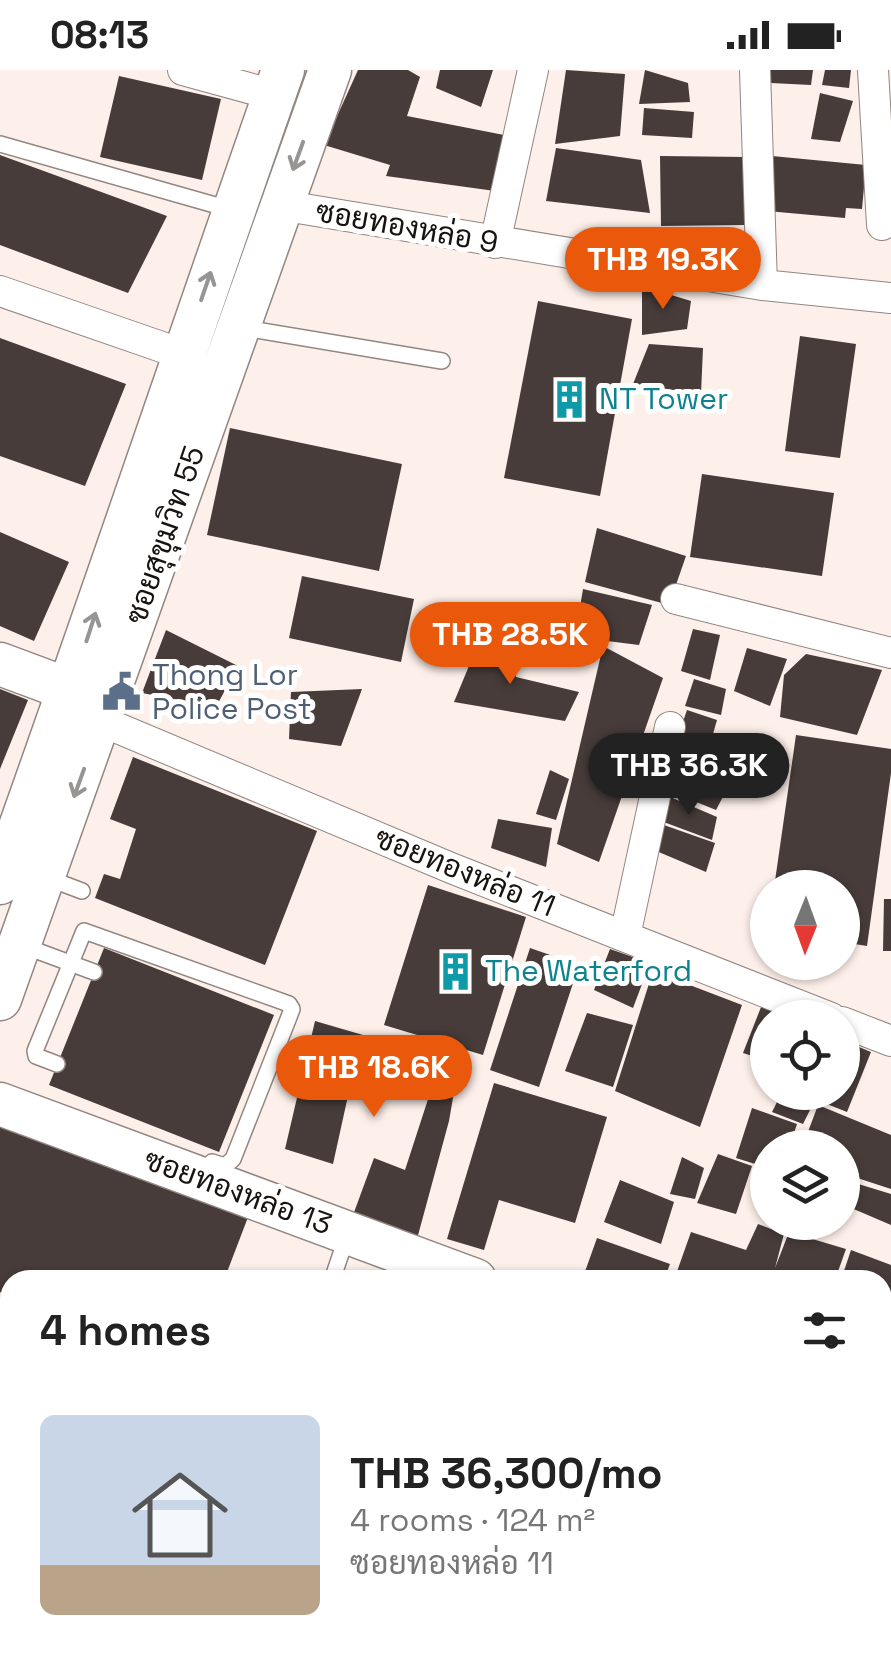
<!DOCTYPE html>
<html lang="en">
<head>
<meta charset="utf-8">
<style>
	:root { --surface:#fff; --page:#f2f2f2; --text:#222; --muted:#767676; --accent:#ea580c }
	body { margin:0; font-family:"Space Grotesk",Sarabun,sans-serif; background:var(--page); color:var(--text); height:100vh; display:flex; flex-direction:column; font-size:38px; white-space:nowrap }
	* { box-sizing:border-box; margin:0 }
	p { font-size:32px; color:var(--muted) }
	.icon { flex:none; width:55px; height:55px; fill:none; stroke:currentColor; stroke-width:2; stroke-linecap:round; stroke-linejoin:round }
	.map { position:relative; flex:1; overflow:hidden }
	.panel { position:absolute; left:0px; top:1200px; width:892px; height:390px; display:flex; flex-direction:column; background:var(--surface); border-radius:30px 30px 0 0; box-shadow:0 2px 8px #0004 }
	.panel>* { flex:none }
	.needle { width:65px; rotate:181deg }
	.fabs { position:absolute; left:750px; top:800px; display:grid; gap:20px }
	.fabs a { display:grid; place-items:center; width:110px; height:110px; border-radius:50%; background:var(--surface); box-shadow:0 2px 8px #0004; font-size:50px }
	.price { position:absolute; translate:-50% -85px; padding:0 22px; border-radius:35px; background:var(--accent); color:#fff; font-size:32px; line-height:65px; filter:drop-shadow(0 2px 5px #0008) }
	.price::after { content:''; position:absolute; left:50%; top:60px; width:30px; height:22px; margin-left:-15px; background:inherit; clip-path:polygon(0 0,100% 0,50% 100%) }
	.price.active { background:#222; color:#fff }
	ul { padding:0; list-style:none }
	li { display:flex; align-items:center; gap:30px; height:250px; padding:0 40px }
	li span { display:grid; place-items:center; flex:none; width:280px; height:200px; border-radius:15px; color:#555 }
	li>.icon { margin-inline-start:auto }
	span .icon { width:120px; height:120px; fill:#fffc; stroke-width:1 }
	li b { font-size:42px }
	h2 { display:flex; justify-content:space-between; align-items:center; height:120px; padding:0 40px; font-size:42px }
	.status { display:flex; justify-content:space-between; align-items:center; height:70px; padding:0 50px; background:var(--surface); direction:ltr }
	.status svg { height:28px; fill:currentColor }
	.map>svg:first-child { display:block }
</style>
</head>
<body>
<div class="status"><b>08:13</b><svg viewBox="0 0 49 12"><path d="M0 12V9h3v3zM5 12V6h3v6zM10 12V3h3v9zM15 12V0h3v12zM26 1h20v11H26zM47 4h2v5h-2z"/></svg></div>
<div class="map">
<svg width="891" height="1590" viewBox="0 0 891 1590">
	<rect width="100%" height="100%" fill="#fdefe9"/>
	<path fill="#473c3a" d="M358,0h50l12,7 -13,39 97,19 -9,56 -109,-15 4,-11 -66,-20z
		M440,0h53l-12,37 -45,-19z
		M566,0l59,4 -5,62 -65,8z
		M645,0l43,13 2,19 -51,2z
		M771,0h42l-2,15 -40,-2z
		M825,0h26l-2,18 -27,-3z
		M119,6l102,23 -19,81 -102,-23z
		M820,23l33,8 -13,41 -29,-3z
		M644,38l50,4 -2,26 -50,-3z
		M556,78l85,12 9,53 -104,-12z
		M0,85l167,61 -39,77 -128,-48z
		M660,86l86,1v68l-85,1z
		M772,86l94,9 -4,44 -16,-1 -1,10 -78,-7z
		M642,216l49,15 -4,28 -45,6z
		M538,231l94,18 -32,177 -96,-18z
		M800,266l56,8 -16,114 -55,-7z
		M0,268l126,46 -41,102 -85,-30z
		M649,274l54,4 -2,46 -68,-10z
		M230,358l172,36 -23,107 -172,-36z
		M702,404l132,19 -12,83 -132,-19z
		M597,458l89,28 -17,49 -84,-23z
		M0,462l69,30 -35,79 -34,-15z
		M302,506l112,23 -13,63 -112,-24z
		M583,519l69,16 -13,40 -64,-8z
		M431,535l44,10 -12,47 -43,-10z
		M693,559l27,6 -10,45 -29,-9z
		M166,560l72,36 -22,41 -74,-14z
		M481,567l33,16 2,24 63,15 -14,29 -111,-19z
		M603,576l60,32 -64,184 -42,-18z
		M747,578l40,11 -17,47 -36,-15z
		M806,584l76,16 -25,65 -77,-18 4,-42z
		M694,609l32,10 -5,26 -36,-9z
		M0,619l28,11 -28,69z
		M362,619l-21,57 -52,-7 2,-47z
		M687,640l30,10 -8,28 -31,-12z
		M796,665l95,14v24l-24,173 -25,-4v-54h-68z
		M680,669l32,11 -7,30 -33,-13z
		M133,687l184,74 -52,134 -170,-67 9,-24 16,5 16,-50 -26,-10z
		M550,700l19,9 -13,41 -20,-6z
		M676,701l51,18 -11,21 -47,-19z
		M668,726l49,21 -5,23 -51,-19z
		M498,749l54,9 -6,39 -55,-19z
		M661,754l54,19 -9,29 -52,-22z
		M428,815l98,32 -43,138 -99,-30z
		M884,829h7v52h-8z
		M104,878l170,67 -55,137 -170,-67z
		M530,878l49,17 -40,122 -49,-17z
		M610,879l40,14 -17,45 -39,-18z
		M653,901l89,34 -42,122 -85,-36z
		M763,932l40,15 -35,1v43l-25,-8z
		M587,943l46,12 -20,62 -48,-16z
		M315,951l144,42 -10,58 -32,118 -64,-24 21,-57 31,12 27,-83 -77,-23 -22,100 -48,-15z
		M842,970l29,12 -24,60 -48,-19 43,-1z
		M494,1013l113,34 -32,106 -76,-23 -15,50 -37,-11z
		M782,1022l32,10 -11,22 -31,-12z
		M818,1035l73,30v54l-49,-16v-25h-40z
		M752,1038l45,16 -8,24h-21v20l-32,-10z
		M0,1050l250,92 -26,68h-214v16l-10,-4z
		M718,1084l34,12 -16,48 -39,-11z
		M682,1087l22,11 -9,31 -25,-5z
		M842,1109l49,15v31l-49,-21z
		M620,1110l54,22 -13,42 -57,-22z
		M781,1152h42l-3,14z
		M758,1154l26,10 -9,34 14,-36 57,17 -11,31h-36l-25,-8 -2,8h-98l17,-48 55,18z
		M597,1168l73,26 -6,16h-82z
		M851,1180l40,15v50l-9,-3v-32h-41z
		M0,1234l10,4 -2,101 -8,-3z
		M0,1353l10,3v83l-10,-4z
		M162,1580h91l26,10h-121z"/>
	<g fill="none" stroke-linecap="round" stroke-linejoin="round">
		<defs>
			<path id="lane" d="M0,74l229,65
				M244,258l198,33
				M45,807l37,14
				M24,876l70,26
				M57,994l-21,-8 -1,-5 49,-120 205,73 3,5 -3,8 -56,142 -8,7 -13,-4
				M332,1210l15,-44
				M0,1437l1,-1"/>
			<path id="street" d="M183,0l91,25
				M755,0l7,215
				M873,0l9,155
				M280,135l482,80 129,13
				M495,173l38,-173
				M0,221l182,63
				M676,529l215,54
				M101,651l350,147 380,150
				M625,866l45,-209
				M842,952l49,19
				M882,1419l9,-28
				M0,1456l10,3
				M340,1580l29,10
				M831,1590l3,-10"/>
			<path id="secondary" d="M0,594l70,26 21,21
				M0,813c97,-270 188,-542 283,-813
				M0,929l330,-929
				M0,1034l475,176
				M882,1336l9,2"/>
		</defs>
		<use href="#lane" stroke="#928681" stroke-width="18"/>
		<use href="#street" stroke="#928681" stroke-width="32"/>
		<use href="#secondary" stroke="#928681" stroke-width="45"/>
		<path stroke="#998f8b" stroke-width="5" stroke-dasharray="10 5" stroke-linecap="butt" d="M0,1562l10,2
			M41,1580l22,10"/>
		<use href="#lane" stroke="#fff" stroke-width="15"/>
		<use href="#street" stroke="#fff" stroke-width="30"/>
		<use href="#secondary" stroke="#fff" stroke-width="42"/>
	</g>
	<defs><path id="oneway-shaft" d="M-6 0H5M1.5-3L5.5 0L1.5 3" fill="none" stroke-width="1.6" stroke-linecap="round" stroke-linejoin="round" transform="scale(2.5)"/></defs>
	<g stroke="#979594">
		<use href="#oneway-shaft" transform="translate(298 86) rotate(110)"/>
		<use href="#oneway-shaft" transform="translate(206 216) rotate(-71)"/>
		<use href="#oneway-shaft" transform="translate(91 557) rotate(-72)"/>
		<use href="#oneway-shaft" transform="translate(79 713) rotate(110)"/>
	</g>
	<defs>
		<symbol id="building-bare" viewBox="-9 -9 18 18"><path d="M-4-6H4V6H1V3H-1V6H-4ZM-2.5-4.3h1.7v1.8h-1.7ZM.8-4.3h1.7v1.8H.8ZM-2.5-1h1.7V.8h-1.7ZM.8-1h1.7V.8H.8Z" fill="#0f9aa8" stroke="#fff" stroke-width="2.5" paint-order="stroke"/></symbol>
		<symbol id="civic-bare" viewBox="-9 -9 18 18"><path d="M-.6-6.5H3V-4.5H.6V-3L4-1V1h2V6H-6V1h2V-1L-.6-3ZM-1.2 2.5V6h2.4V2.5Z" fill="#5c6f8a" stroke="#fff" stroke-width="2.5" paint-order="stroke"/></symbol>
	</defs>
	<g fill-rule="evenodd">
		<use href="#building-bare" x="542" y="302" width="55" height="55"/>
		<use href="#civic-bare" x="94" y="594" width="55" height="55"/>
		<use href="#building-bare" x="428" y="874" width="55" height="55"/>
	</g>
	<g text-anchor="middle" stroke-width="10" stroke-linejoin="round" paint-order="stroke">
		<g font-size="30" fill="#171311" stroke="#fff">
			<text transform="translate(407 157) rotate(10)" y="10">ซอยทองหล่อ 9</text>
			<text transform="translate(165 465) rotate(-71)" y="10">ซอยสุขุมวิท 55</text>
			<text transform="translate(465 802) rotate(22)" y="10">ซอยทองหล่อ 11</text>
			<text transform="translate(238 1122) rotate(20)" y="10">ซอยทองหล่อ 13</text>
		</g>
		<g font-size="30" fill="#0d838f" stroke="#fff" text-anchor="start">
			<text x="599" y="339">NT Tower</text>
			<text x="485" y="911">The Waterford</text>
		</g>
		<g font-size="30" fill="#4e5e75" stroke="#fff" text-anchor="start">
			<text x="152" y="615">Thong Lor<tspan x="152" dy="34">Police Post</tspan></text>
		</g>
	</g>
</svg>
<div class="fabs">
<a><svg class="needle" viewBox="-14 -14 28 28"><path d="M0-13l5 13h-10z" fill="#e53935"/><path d="M0 13l5-13h-10z" fill="#767676"/></svg></a>
<a><svg class="icon" aria-label="locate" viewBox="0 0 24 24"><circle cx="12" cy="12" r="6"/><path d="M12 2v4M12 18v4M2 12h4M18 12h4"/></svg></a>
<a><svg class="icon" aria-label="layers" viewBox="0 0 24 24"><path d="M12 4l9 5-9 5-9-5zM3 14l9 5 9-5"/></svg></a>
</div>
<b class="price" style="left:663px;top:242px">THB 19.3K</b>
<b class="price" style="left:510px;top:617px">THB 28.5K</b>
<b class="price active" style="left:689px;top:748px">THB 36.3K</b>
<b class="price" style="left:374px;top:1050px">THB 18.6K</b>
<section class="panel">
<h2>4 homes<svg class="icon" aria-label="filters" viewBox="0 0 24 24"><path d="M4 7h16M4 17h16"/><circle cx="9" cy="7" r="2"/><circle cx="15" cy="17" r="2"/></svg></h2>
<ul>
<li><span style="background:linear-gradient(#c9d6e8 75%,#b9a48a 0)"><svg class="icon" aria-label="home" viewBox="0 0 24 24"><path d="M3 11l9-7 9 7M6 9v11h12V9"/></svg></span><div><b>THB 36,300/mo</b><p>4 rooms · 124 m²</p><p>ซอยทองหล่อ 11</p></div></li>
</ul>
</section>
</div>
</body>
</html>
